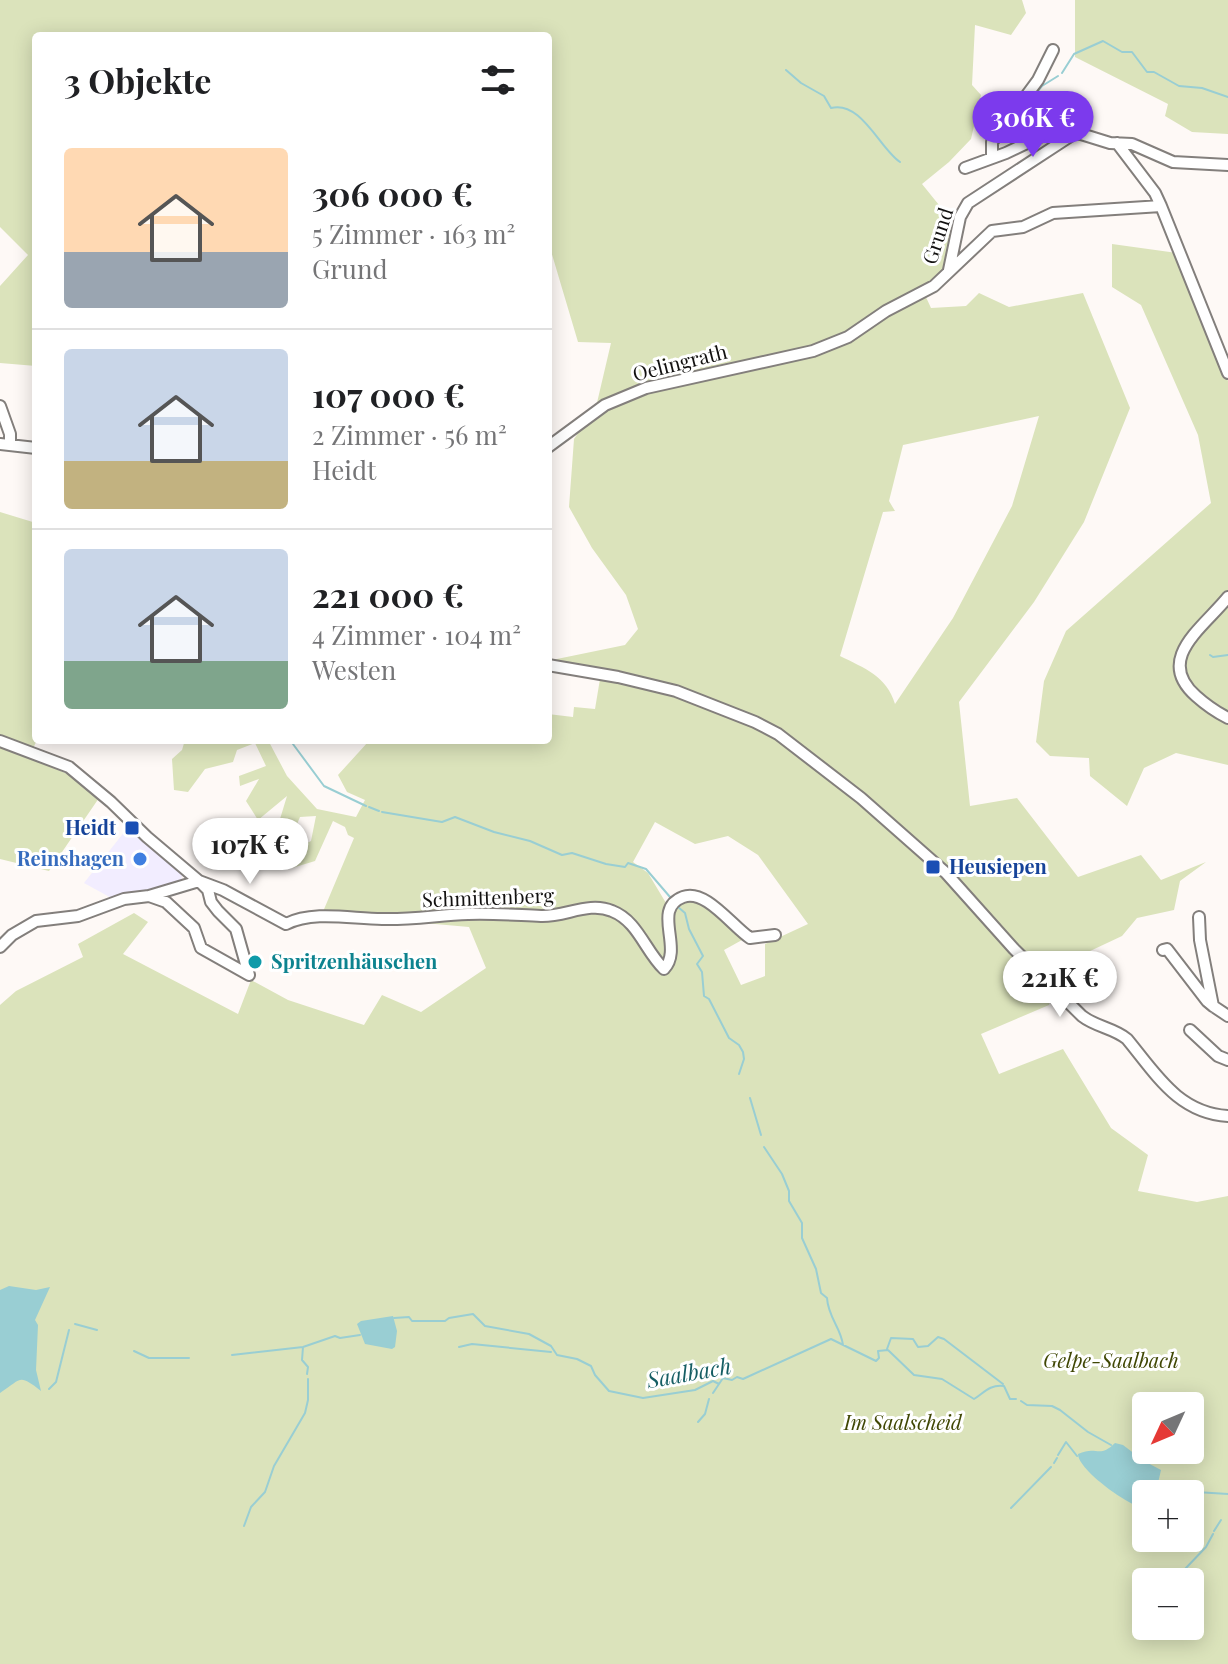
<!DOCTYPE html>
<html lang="de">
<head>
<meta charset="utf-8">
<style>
	:root { --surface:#fff; --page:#f6f6f6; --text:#202124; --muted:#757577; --line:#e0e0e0; --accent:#7c3aed }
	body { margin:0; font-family:"Playfair Display",serif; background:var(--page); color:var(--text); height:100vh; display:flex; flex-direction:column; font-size:30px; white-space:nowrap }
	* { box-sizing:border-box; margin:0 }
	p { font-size:26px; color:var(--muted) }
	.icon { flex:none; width:44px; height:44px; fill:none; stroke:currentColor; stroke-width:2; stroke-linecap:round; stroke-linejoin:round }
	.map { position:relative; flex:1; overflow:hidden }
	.drawer { position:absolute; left:32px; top:32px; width:520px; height:712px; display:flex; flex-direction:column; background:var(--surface); border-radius:8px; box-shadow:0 4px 20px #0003 }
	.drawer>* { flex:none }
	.needle { width:52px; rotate:226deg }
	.tools { position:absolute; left:1132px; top:1392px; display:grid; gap:16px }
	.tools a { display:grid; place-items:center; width:72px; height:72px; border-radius:8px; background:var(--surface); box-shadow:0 4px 20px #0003; font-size:40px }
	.price { position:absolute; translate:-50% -68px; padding:0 18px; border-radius:28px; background:#fff; color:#222; font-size:26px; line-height:52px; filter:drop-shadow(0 2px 4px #0008) }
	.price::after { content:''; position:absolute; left:50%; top:48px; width:24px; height:18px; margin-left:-12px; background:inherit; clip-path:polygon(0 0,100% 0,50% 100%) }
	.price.active { background:var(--accent); color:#fff }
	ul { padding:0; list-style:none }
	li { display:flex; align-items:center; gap:24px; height:200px; padding:0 32px }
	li+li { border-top:2px solid var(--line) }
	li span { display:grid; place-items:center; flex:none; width:224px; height:160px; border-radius:8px; color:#555 }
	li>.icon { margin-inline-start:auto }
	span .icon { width:96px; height:96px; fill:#fffc; stroke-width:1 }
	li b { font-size:34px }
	h2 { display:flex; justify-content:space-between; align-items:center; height:96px; padding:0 32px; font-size:34px }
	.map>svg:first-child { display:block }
</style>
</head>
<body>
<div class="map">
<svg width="1228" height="1664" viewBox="0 0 1228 1664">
	<rect width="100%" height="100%" fill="#fef9f6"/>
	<path fill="#f2edff" d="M129,826l56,46 -4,6 5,6 -71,16 -31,-17z"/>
	<path fill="#dbe3bb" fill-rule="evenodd" d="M0,0h1022l4,13 -15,22 -36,-10 -3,60 9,10 -10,44 -22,23 -27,22 34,42 -8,43 -62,47 39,-21 6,13 35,-2 13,-13 30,14 74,-14 47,115 -46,114 -50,80 -75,100 11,104 47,-8 61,79 63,-22 20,25 45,-18 -26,19 -6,29 -37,8 -15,18 -85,40 15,16 -3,13 -68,29 18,40 64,-25 48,79 37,27 -10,36 59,11 31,-6v468h-1228v-659l16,-14 67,-34 -5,-13 56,-31 14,9 -25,32 115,60 13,-34 37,20 76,25 18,-30 39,17 65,-44 -17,-41 -147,-13 32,-76 -6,-3 -3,-8 -12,-6 -18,40 -23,7 7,-21 12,-6 5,-25 -16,1 -13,31 -7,-29 7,-23 -29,24 -12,-19 13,-22 -19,7 -1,-10 27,-10 -11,-23 -18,7 -4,12 -28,7 -17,23 -14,-2 -2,-31 10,-9 3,-10h83l19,36 30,33 39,8 9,-17 -18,-8 -9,-17 30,-33 180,-2v-26l25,3 1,-10 21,2 5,-30 -48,-19 73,-15 13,-16 -12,-34 -34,-47 -23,-41 5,-68 22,-32 15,-64 -33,-1 -30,-101v-205h-512v330l-36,-3v-77l28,-31 -28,-28zM1039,416l-27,90 -59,112 -58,86c-8,-28 -31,-36 -55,-48l43,-144 12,-1 -6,-10 14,-56zM655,822l40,22 33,-8 30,19 50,69 -43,20v32l-24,9 -17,-35 18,-10 -37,-37 -13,-5 -23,10 -21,-35 -15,-11zM1146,1406h44v44h-44zM1146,1494h44v44h-44zM1146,1582h44v44h-44z
		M1075,0h153v134l-36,-2 -27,-16 3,-12 -93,-47z
		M1112,244l65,9 51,128v384l-52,-12 -32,15 -17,38 -37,-30 -1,-18 -39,-2 -14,-14 8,-61 22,-50 145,-128 -13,-68 -57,-130 -29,-18z
		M0,512l36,11 1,217 -8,17 43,19 27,22 -50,73 -49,-12z"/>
	<path fill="#99ced3" d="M9,1286l27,4 14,-3 -15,33 3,5 -2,45 5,21c-23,-18 -19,-12 -41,2v-103z
		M393,1316l4,15 -2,16 -3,2 -27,-5 -8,-20 4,-3z
		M1115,1443l8,2 21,16 17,9 -5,22 -10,2v15c-16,-2 -68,-39 -68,-55 19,-9 21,5 37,-11z"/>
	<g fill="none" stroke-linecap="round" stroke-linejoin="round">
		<path stroke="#99ced3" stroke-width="2" d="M786,70l15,13 23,13 7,12c30,-8 49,41 69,54
			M1062,73l12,-19 29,-13 19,11h10l15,20h7l25,14 23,2 26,9
			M1031,99l11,-13 16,-10
			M1210,655l3,2 15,-2
			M290,740l34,46 42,20
			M369,807l10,4
			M382,812l60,10 13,-5 39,15 36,9 32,14 10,-2 34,11 19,3 3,-4 18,6 24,28
			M678,907l7,6 4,16 14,27 -6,8 5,8 2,24 5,3 20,39 10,7 4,7 1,7 -5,15
			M750,1098l11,37
			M764,1147l18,27 7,17v10l13,22v15l14,31 5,24 6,5c1,19 14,30 16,47
			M394,1318l15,-1 3,4h33l4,-3 24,-4 12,12 44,8 22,12 6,9 20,4 14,7 4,9 14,16 34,7 52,-8 18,-9 6,3 4,-6 9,2 5,-3 6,2 88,-40 45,22 3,-3 -1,-7 10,-1 26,25 28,4 32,20c9,-5 15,-15 30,-13l6,13h6
			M75,1324l22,6
			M303,1347l-1,13 6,7 -1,7
			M459,1347l13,-3 79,8
			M887,1349l4,-11 22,1 5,8 10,-1 10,-9 6,2 59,45
			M134,1351l15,7h40
			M232,1355l71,-8 32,-11 5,2 20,-3
			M49,1389l7,-7 13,-52
			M713,1393l6,-9
			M1021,1401l6,4 25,1 8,4 28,22 23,13
			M698,1422l7,-8 4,-15
			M1058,1455l8,-13 11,14
			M1054,1463l3,-5
			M1161,1482l35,10 32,2
			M1011,1508l40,-41
			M244,1526l7,-19 14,-15 9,-26 31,-53 3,-13v-21
			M1214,1531l7,-11
			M1185,1569l21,-22 7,-13"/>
		<defs>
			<path id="minor" d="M1117,143l38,50 6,13 67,167
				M992,157v-15l46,-62 15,-30
				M965,168l41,-15 44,-21 31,2 29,9 22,1 41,18 55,3
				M949,270l11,-53 8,-14 104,-68
				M0,406l10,28v11
				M0,444l36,4
				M548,447l57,-42 41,-17 167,-37 35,-14 38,-26 48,-25 58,-55 31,-4 30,-14 108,-7
				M1228,597c-25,31 -74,62 -32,99 10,9 20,16 32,22
				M548,665l70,12 58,14 79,31 23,12 83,64 85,75 68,76 68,67c14,11 32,12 45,23 29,35 51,74 101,77
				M0,741l69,26 42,35 36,35 52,44 9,9 3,12 7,9 18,18 13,46
				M199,881l24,9 63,34c28,-14 66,-5 96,-5 29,1 57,-4 86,-5 24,-1 48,1 73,2 24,1 48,-15 71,-5 26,10 33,40 52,58 20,-21 -13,-60 19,-72 22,-9 49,29 67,41l25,-3
				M149,896l17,6 28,26 7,20 48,27
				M1199,917l1,23 13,66 15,10
				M0,947l12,-12 24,-14 42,-5 46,-17 25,-3 50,-15
				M1163,950l4,-1 40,52 6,5
				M1190,1030l28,26 10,4"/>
		</defs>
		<use href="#minor" stroke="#837f7c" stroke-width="14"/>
		<use href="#minor" stroke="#fff" stroke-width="10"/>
	</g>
	<g fill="#1a4fb4" stroke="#fff" stroke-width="3">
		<rect x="124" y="820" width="16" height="16" rx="4"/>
		<rect x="925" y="859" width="16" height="16" rx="4"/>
	</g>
	<circle fill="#3f7fe0" stroke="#fff" stroke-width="3" cx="140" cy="859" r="8"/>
	<circle fill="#0f9aa8" stroke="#fff" stroke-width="3" cx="255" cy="962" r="8"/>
	<g text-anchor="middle" stroke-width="6" stroke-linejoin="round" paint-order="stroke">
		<g font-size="20" fill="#121110" stroke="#fff">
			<text transform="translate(938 236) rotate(-72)" y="7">Grund</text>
			<text transform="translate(680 363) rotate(-14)" y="7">Oelingrath</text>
			<text transform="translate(488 898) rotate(-2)" y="7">Schmittenberg</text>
		</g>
		<g font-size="20" font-weight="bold" fill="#164399" stroke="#fff" text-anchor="end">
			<text x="116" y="835">Heidt</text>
			<text x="949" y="874" text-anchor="start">Heusiepen</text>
		</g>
		<g font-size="20" font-weight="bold" fill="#366cbe" stroke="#fff" text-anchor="end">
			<text x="124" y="866">Reinshagen</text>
		</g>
		<g font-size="20" font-weight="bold" fill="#0d838f" stroke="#fff" text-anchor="start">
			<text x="271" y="969">Spritzenhäuschen</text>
		</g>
		<g font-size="20" font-style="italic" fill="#404704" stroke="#fff">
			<text x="1111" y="1368">Gelpe-Saalbach</text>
			<text x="903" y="1430">Im Saalscheid</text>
		</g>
		<g font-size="22" font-style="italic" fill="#165e64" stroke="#fff">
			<text transform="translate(689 1373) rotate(-10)" y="8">Saalbach</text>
		</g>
	</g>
</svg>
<div class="tools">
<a><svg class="needle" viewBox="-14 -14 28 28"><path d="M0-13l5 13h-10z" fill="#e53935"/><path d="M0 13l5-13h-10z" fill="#757577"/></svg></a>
<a>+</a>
<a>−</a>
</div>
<b class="price active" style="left:1033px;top:159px">306K €</b>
<b class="price" style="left:250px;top:886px">107K €</b>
<b class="price" style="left:1060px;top:1019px">221K €</b>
<section class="drawer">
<h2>3 Objekte<svg class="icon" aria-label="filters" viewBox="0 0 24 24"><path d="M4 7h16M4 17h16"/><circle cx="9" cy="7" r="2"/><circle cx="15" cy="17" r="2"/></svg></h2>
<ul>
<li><span style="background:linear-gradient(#ffd9b3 65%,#9aa5b1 0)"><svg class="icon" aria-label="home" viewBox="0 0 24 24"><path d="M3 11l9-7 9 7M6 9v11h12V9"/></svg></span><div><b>306 000 €</b><p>5 Zimmer · 163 m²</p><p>Grund</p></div></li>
<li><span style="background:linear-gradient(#c9d6e8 70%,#c2b280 0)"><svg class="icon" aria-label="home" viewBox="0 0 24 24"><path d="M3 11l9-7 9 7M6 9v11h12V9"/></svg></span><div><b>107 000 €</b><p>2 Zimmer · 56 m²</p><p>Heidt</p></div></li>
<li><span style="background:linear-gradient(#c9d6e8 70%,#7fa58c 0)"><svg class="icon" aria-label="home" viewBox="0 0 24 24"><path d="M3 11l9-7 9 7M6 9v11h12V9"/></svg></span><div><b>221 000 €</b><p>4 Zimmer · 104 m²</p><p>Westen</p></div></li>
</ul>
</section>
</div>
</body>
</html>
